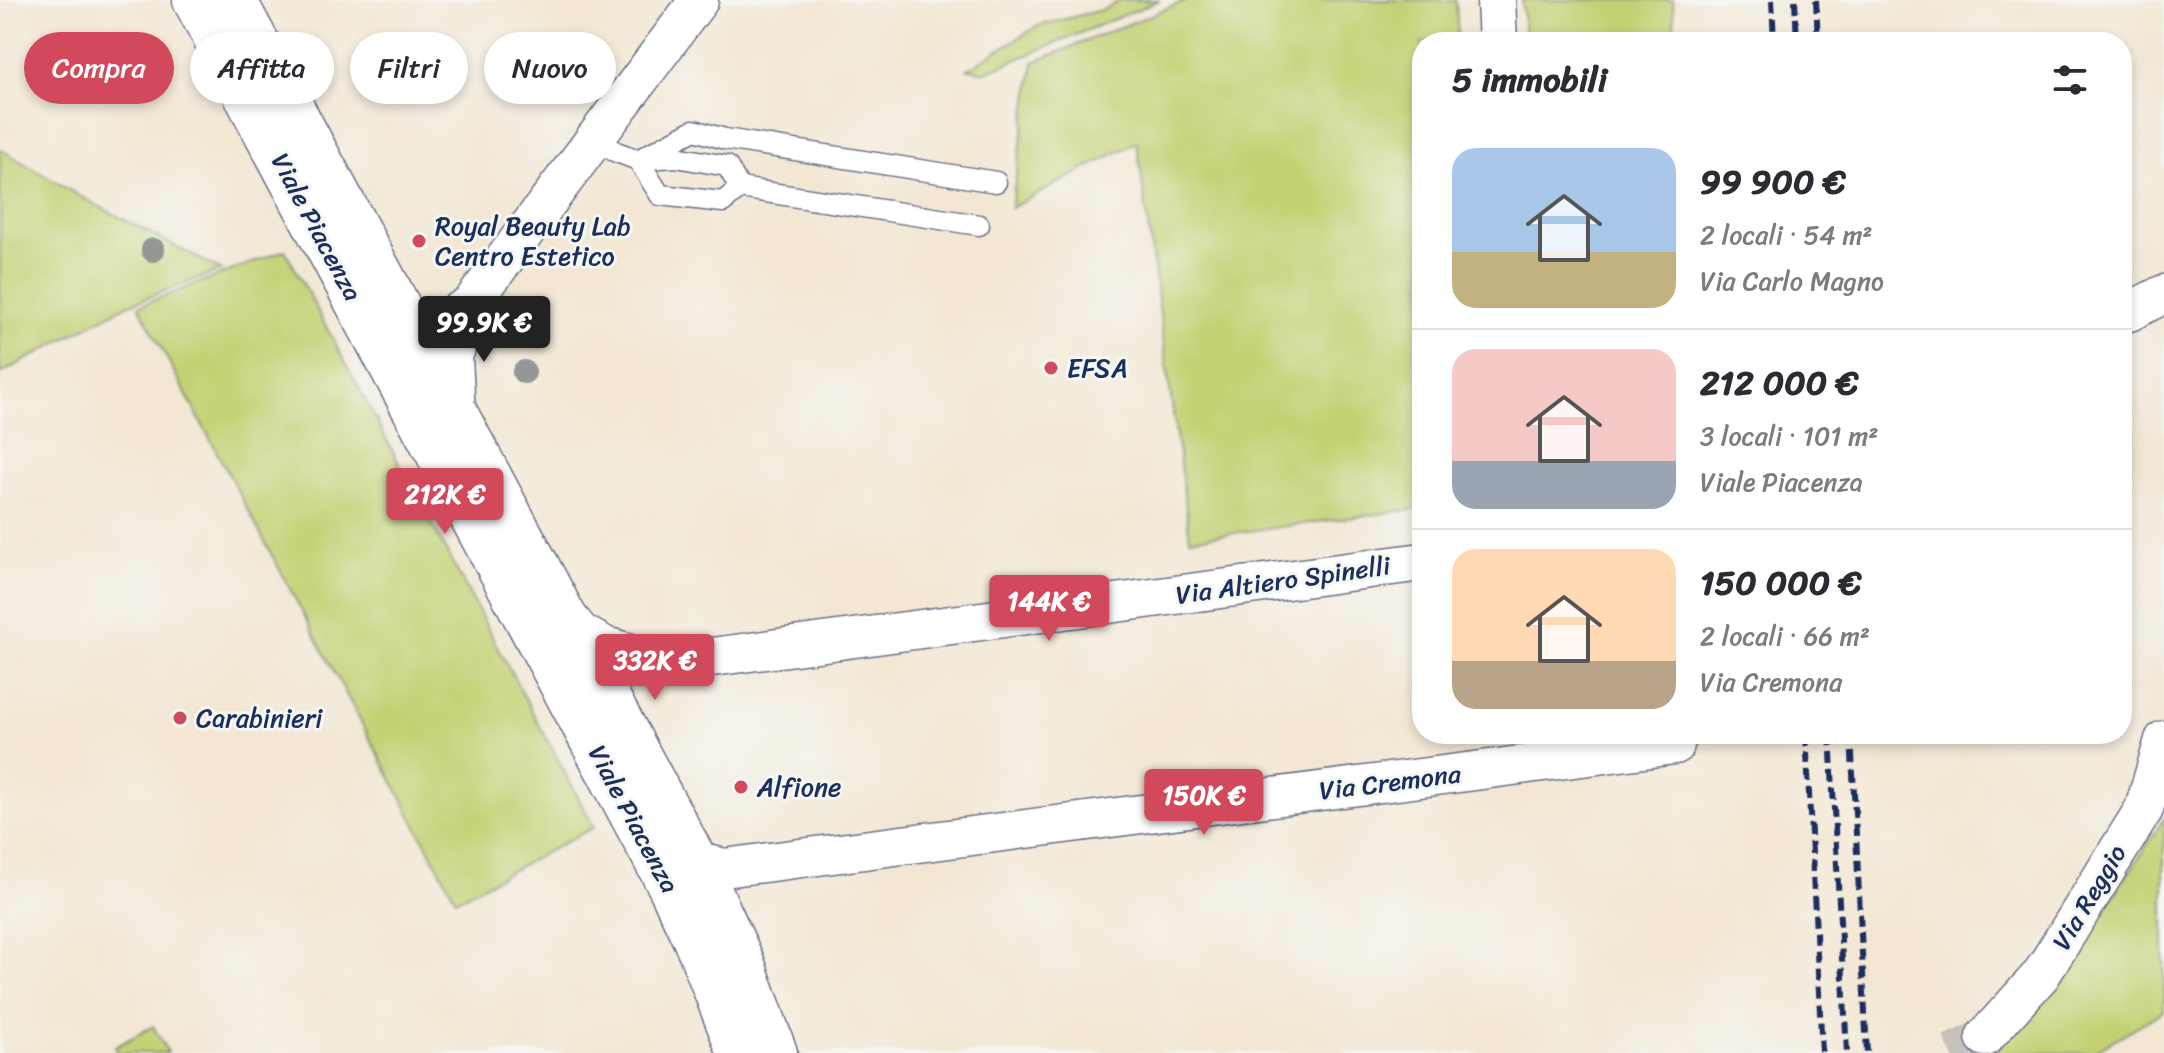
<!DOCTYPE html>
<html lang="it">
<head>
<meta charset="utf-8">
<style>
	:root { --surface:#fff; --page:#f2f2f3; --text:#2b2b33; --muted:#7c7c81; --line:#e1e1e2; --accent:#d1495b }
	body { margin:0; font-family:Sriracha,sans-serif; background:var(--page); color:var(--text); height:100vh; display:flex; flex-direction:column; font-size:30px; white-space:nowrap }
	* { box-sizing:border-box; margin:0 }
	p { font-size:26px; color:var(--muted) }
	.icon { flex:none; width:44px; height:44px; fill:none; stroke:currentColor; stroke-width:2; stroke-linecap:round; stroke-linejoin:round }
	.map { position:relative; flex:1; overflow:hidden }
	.details { position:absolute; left:1412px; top:32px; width:720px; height:712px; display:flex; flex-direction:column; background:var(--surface); border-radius:32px; box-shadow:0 4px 12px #0003 }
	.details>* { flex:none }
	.guide { position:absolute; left:24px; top:32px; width:760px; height:72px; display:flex; gap:16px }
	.price { position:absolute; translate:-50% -68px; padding:0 18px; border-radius:8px; background:var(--accent); color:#fff; font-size:26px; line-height:52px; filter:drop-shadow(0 2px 4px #0008) }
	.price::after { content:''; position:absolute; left:50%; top:48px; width:24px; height:18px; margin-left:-12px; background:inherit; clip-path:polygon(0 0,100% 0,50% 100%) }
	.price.current { background:#222; color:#fff }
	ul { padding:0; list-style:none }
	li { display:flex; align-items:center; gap:24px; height:200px; padding:0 40px }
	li+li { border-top:2px solid var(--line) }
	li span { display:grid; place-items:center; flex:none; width:224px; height:160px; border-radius:24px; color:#555 }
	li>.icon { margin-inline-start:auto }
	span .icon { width:96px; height:96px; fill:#fffc; stroke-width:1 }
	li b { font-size:34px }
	h2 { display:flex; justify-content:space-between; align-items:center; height:96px; padding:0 40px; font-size:34px }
	.pill { padding:0 28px; border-radius:36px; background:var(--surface); box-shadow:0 4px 12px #0003; font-size:28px; line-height:72px }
	.pill.current { background:var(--accent); color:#fff }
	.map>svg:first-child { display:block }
</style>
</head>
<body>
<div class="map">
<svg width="2164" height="1053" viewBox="0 0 2164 1053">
	<rect width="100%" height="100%" fill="#f6f6f2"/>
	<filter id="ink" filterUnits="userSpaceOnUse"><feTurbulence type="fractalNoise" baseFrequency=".0125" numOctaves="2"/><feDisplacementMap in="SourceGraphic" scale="16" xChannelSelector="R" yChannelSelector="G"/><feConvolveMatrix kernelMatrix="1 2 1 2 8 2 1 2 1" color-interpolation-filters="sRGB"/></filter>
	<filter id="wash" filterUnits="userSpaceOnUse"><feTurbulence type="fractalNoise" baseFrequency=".006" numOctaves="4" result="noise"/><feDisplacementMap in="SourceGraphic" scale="32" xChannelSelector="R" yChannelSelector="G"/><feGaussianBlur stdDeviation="1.8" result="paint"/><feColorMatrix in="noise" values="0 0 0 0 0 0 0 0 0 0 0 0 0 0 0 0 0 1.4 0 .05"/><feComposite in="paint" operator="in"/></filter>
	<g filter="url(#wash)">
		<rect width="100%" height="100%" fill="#f3e7d4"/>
		<path fill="#c3d173" stroke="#6f8068" stroke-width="2" d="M1121,0h39l-174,72 -18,-3 70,-43 67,-17z
			M1188,0h268l2,42h-36v466l-232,31 -53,-397 -126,66 23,-146z
			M1522,0h151l2,42h-150z
			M0,149l81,48 140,73 -96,36 -125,68z
			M285,250l309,577 -138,73 -317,-594z
			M2164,818v193l-73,42h-99c70,-75 118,-149 172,-235z
			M153,1026l15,27h-50l-3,-6z"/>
	</g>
	<g filter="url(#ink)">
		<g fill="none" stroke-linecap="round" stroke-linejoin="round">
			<path stroke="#c8c2bc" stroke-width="38" stroke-dasharray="38 19" stroke-linecap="butt" d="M1951,1053l34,-16"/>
			<defs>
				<path id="lane" d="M596,137l18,14 24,9 22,35 63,7 17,-14 239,37
					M646,159l30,-2 51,9 13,22
					M638,160l56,-30 31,9 271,43"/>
				<path id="street" d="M1496,0l2,42
					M2129,312l35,-18
					M404,317l10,11 20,-2 37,-22 228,-304
					M456,414l-3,-57 18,-53
					M566,615l15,18 24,13 62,17 755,-101
					M688,849l11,13 25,6 951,-123
					M1985,1037l56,-62 103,-166 20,-69"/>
				<path id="secondary" d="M195,0l475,886 30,64 40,103
					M234,0l467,872 41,90 33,91"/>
			</defs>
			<use href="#lane" stroke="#676f87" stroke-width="23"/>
			<use href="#street" stroke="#676f87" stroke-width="41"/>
			<use href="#secondary" stroke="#676f87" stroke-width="47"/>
			<use href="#lane" stroke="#fff" stroke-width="20"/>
			<use href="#street" stroke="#fff" stroke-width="38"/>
			<use href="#secondary" stroke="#fff" stroke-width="44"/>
			<path stroke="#1b2f5e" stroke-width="6" stroke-dasharray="12 6" stroke-linecap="butt" d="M1772,0l2,42
				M1795,0l2,42
				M1816,0l2,42
				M1806,734l16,319
				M1830,734l17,319
				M1851,734l16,319"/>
		</g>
		<g fill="#939896">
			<circle cx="153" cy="250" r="12"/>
			<circle cx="524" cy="372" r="12"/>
		</g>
	</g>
	<g fill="#d1495b" stroke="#f6f6f2" stroke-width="3">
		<circle cx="419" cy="241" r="8"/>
		<circle cx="1051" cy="368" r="8"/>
		<circle cx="180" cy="718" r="8"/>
		<circle cx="741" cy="787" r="8"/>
	</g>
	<g text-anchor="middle" stroke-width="6" stroke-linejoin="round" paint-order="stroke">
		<g font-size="26" fill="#1b2f5e" stroke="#f6f6f2" text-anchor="start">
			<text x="435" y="235">Royal Beauty Lab<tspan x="435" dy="30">Centro Estetico</tspan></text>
			<text x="1067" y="377">EFSA</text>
			<text x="196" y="727">Carabinieri</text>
			<text x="757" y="796">Alfione</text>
		</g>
		<g font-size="26" fill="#1b2f5e" stroke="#f6f6f2">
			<text transform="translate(317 227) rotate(62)" y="9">Viale Piacenza</text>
			<text transform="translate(1283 580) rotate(-8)" y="9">Via Altiero Spinelli</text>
			<text transform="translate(1390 782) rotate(-7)" y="9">Via Cremona</text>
			<text transform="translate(634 819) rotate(62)" y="9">Viale Piacenza</text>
			<text transform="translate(2089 897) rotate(-59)" y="9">Via Reggio</text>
		</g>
	</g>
</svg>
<b class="price current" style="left:484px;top:364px">99.9K €</b>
<b class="price" style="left:445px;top:536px">212K €</b>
<b class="price" style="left:1049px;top:643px">144K €</b>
<b class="price" style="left:655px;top:702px">332K €</b>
<b class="price" style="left:1204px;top:837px">150K €</b>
<div class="guide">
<a class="pill current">Compra</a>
<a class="pill">Affitta</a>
<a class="pill">Filtri</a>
<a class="pill">Nuovo</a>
</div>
<section class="details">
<h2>5 immobili<svg class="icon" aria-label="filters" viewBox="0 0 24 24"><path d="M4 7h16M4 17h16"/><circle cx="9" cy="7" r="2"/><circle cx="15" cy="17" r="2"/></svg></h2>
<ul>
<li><span style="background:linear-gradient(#a9c7e8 65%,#c2b280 0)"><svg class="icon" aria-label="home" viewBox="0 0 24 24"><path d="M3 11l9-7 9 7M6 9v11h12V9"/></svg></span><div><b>99 900 €</b><p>2 locali · 54 m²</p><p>Via Carlo Magno</p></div></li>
<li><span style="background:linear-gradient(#f6c9c9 70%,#9aa5b1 0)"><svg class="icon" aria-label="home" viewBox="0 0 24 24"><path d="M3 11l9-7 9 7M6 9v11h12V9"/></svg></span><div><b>212 000 €</b><p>3 locali · 101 m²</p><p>Viale Piacenza</p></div></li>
<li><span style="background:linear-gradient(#ffd9b3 70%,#b9a48a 0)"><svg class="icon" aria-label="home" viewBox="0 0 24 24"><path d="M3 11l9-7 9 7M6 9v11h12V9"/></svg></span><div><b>150 000 €</b><p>2 locali · 66 m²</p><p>Via Cremona</p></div></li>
</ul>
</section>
</div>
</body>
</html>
